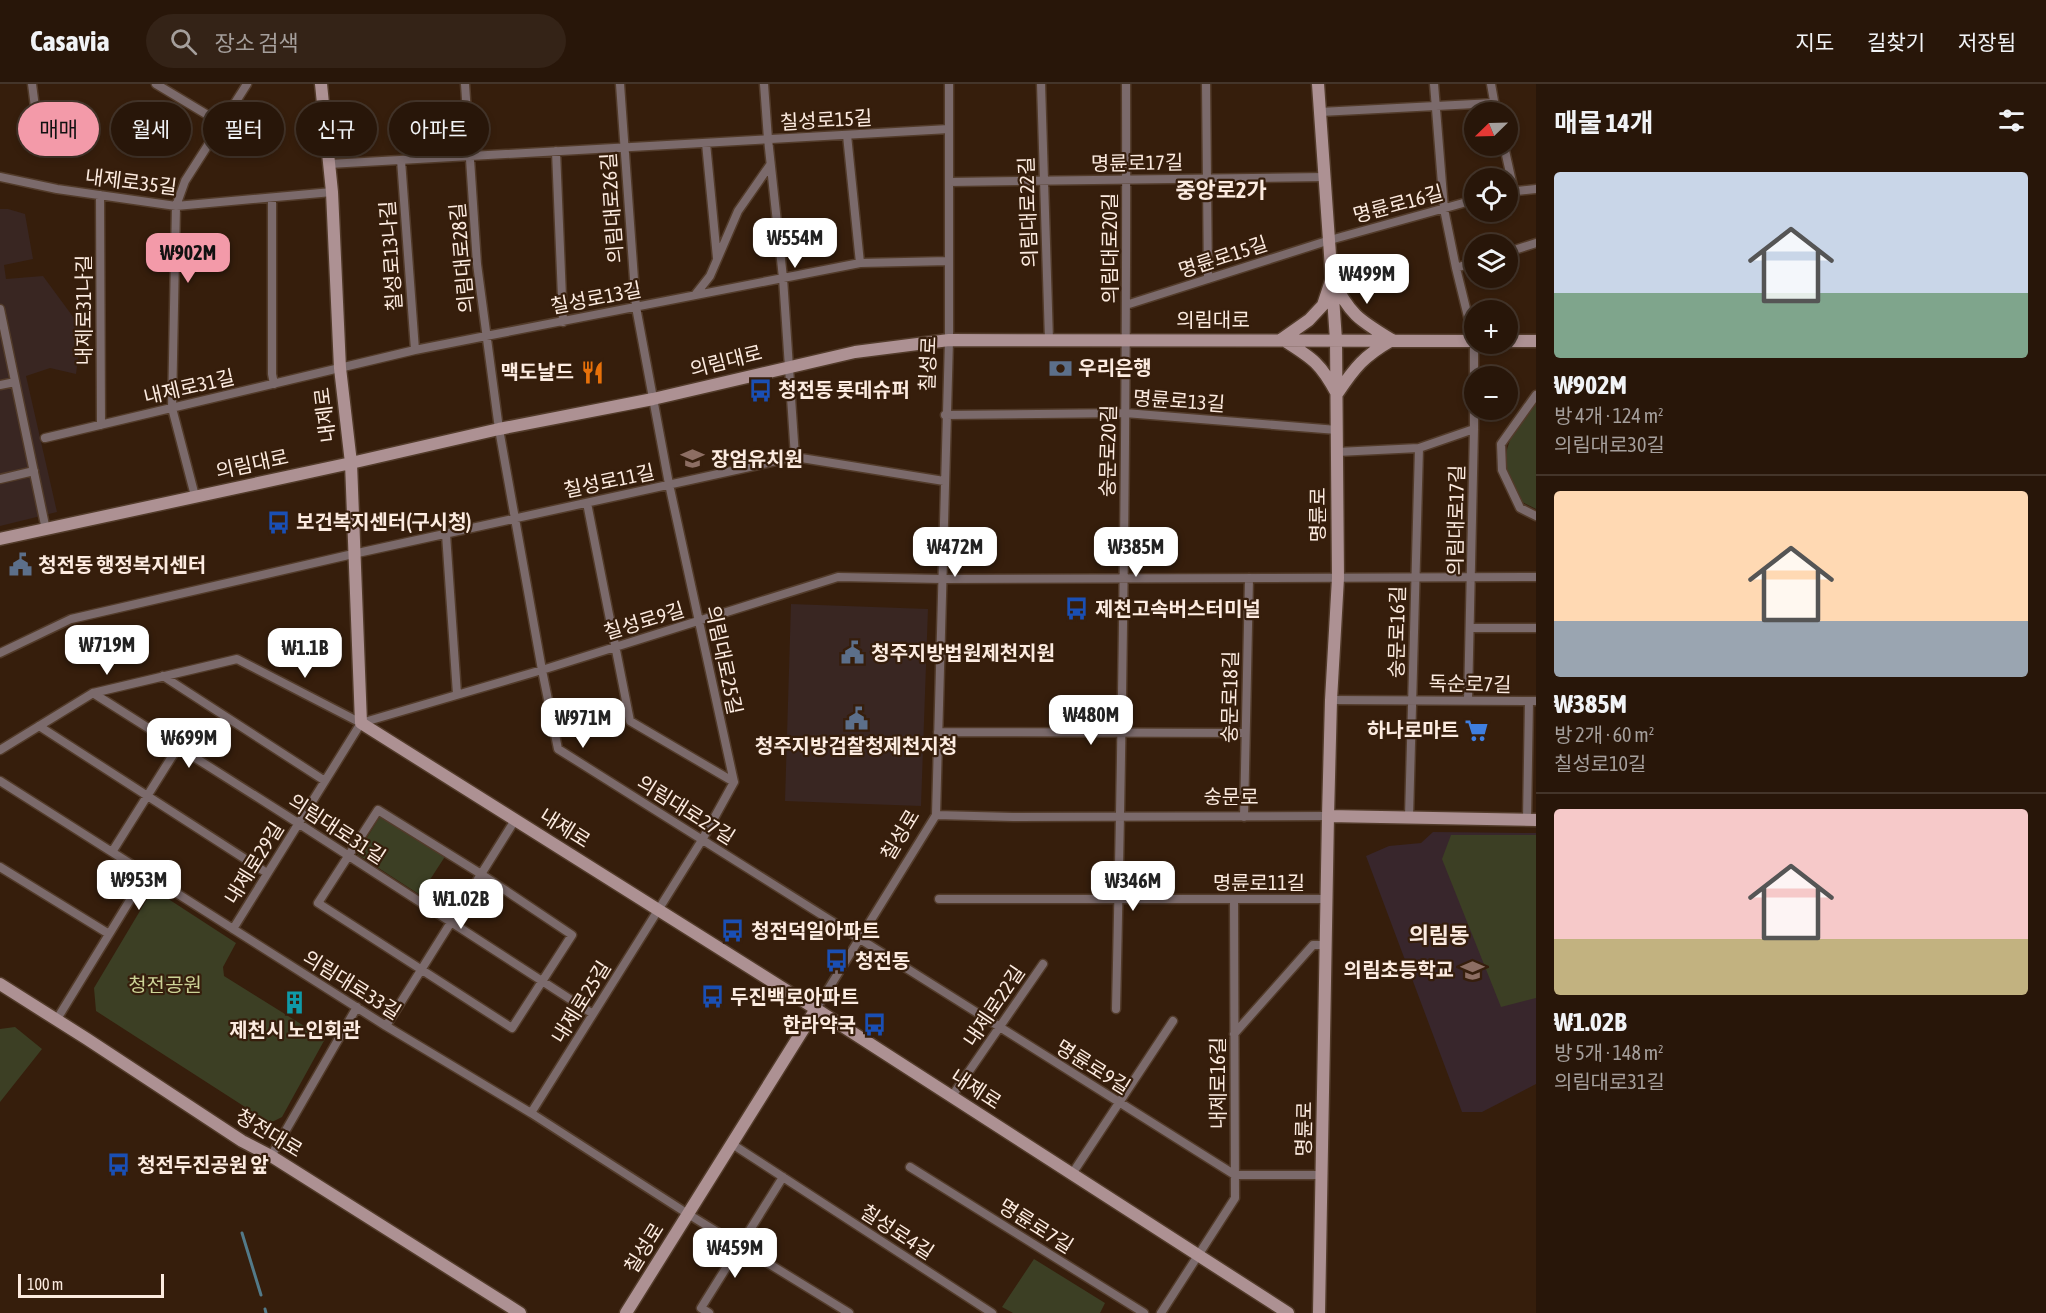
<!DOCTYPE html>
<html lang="ko">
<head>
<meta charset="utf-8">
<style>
	:root { --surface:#281609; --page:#342317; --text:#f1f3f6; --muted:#a59f9c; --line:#44352a; --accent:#f39aa9 }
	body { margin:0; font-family:"Asap Condensed","Noto Sans KR",sans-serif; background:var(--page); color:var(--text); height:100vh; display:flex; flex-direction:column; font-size:22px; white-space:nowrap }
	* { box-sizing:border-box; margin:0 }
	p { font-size:20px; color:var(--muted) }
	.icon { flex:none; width:33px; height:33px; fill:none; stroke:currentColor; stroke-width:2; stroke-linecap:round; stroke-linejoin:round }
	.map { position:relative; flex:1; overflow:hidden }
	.details { display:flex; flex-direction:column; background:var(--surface); width:510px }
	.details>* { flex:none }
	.guide { position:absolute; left:18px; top:18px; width:570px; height:54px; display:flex; gap:12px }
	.needle { width:39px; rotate:247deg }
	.tools { position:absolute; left:1464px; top:18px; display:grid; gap:12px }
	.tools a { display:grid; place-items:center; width:54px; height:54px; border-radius:50%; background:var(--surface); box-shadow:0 3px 9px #0003,0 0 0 2px var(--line); font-size:30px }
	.scale { position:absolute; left:18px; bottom:15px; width:146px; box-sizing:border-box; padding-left:6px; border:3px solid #fcebe0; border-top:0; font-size:16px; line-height:21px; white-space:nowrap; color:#fcebe0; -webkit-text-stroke:4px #361e0c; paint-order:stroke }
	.price { position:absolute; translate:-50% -51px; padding:0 14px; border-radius:12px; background:#fff; color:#222; font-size:20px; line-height:39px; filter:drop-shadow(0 2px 3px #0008) }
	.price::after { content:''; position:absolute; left:50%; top:36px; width:18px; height:14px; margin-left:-9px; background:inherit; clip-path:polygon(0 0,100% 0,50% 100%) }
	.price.on { background:var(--accent); color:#111 }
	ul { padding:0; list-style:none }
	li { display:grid; align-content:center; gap:12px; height:318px; padding:0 18px }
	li+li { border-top:2px solid var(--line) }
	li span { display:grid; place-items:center; height:186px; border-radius:6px; color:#555 }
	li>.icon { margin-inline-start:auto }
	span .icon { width:108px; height:108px; fill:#fffc; stroke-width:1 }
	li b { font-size:26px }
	h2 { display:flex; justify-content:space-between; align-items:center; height:72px; padding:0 18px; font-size:26px }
	.chip { padding:0 21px; border-radius:27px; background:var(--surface); box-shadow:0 3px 9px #0003,0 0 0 2px var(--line); font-size:21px; line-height:54px }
	.chip.on { background:var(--accent); color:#111 }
	header { display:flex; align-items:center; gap:36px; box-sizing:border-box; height:84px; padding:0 30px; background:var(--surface); border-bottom:2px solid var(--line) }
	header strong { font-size:28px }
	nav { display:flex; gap:33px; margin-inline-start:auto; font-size:21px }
	.search { width:420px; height:54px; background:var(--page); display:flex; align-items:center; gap:15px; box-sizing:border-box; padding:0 21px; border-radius:33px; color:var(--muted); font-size:22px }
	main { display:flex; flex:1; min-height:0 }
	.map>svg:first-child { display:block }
</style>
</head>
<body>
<header>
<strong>Casavia</strong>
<div class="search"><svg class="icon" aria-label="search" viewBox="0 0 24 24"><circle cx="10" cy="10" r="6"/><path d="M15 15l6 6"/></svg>장소 검색</div>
<nav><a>지도</a><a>길찾기</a><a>저장됨</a></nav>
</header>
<main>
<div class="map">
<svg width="1536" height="1229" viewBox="0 0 1536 1229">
	<rect width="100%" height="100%" fill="#361e0c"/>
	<path fill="#392622" d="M0,125h8l17,5 8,45 -29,6 2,14 37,-3 39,53 -6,45 -26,-6 -24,8 31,136 -57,14z
		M791,520l137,5 -7,197 -136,-5z"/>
	<path fill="#38262c" d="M1433,748l103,1v251l-54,28h-20l-96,-256 23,-10 32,-3z"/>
	<path fill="#3c3f24" d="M1536,319v106l-16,-8c-4,-9 -11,-20 -13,-31 -6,-26 13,-48 29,-67z
		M382,729l64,42 -26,40 -63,-41z
		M1451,751h85v163l-35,9 -59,-148z
		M153,805l83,54 -13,24 1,9 101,63 -43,78 -12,6 -174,-112 -2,-23z
		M15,943l27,22 -42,53v-73z
		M1034,1175l71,44 -5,10h-87l-11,-6z"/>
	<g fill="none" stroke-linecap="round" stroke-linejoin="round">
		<path stroke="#537a89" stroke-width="3" d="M242,1149l19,62
			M265,1225l1,4"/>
		<defs>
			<path id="street" d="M32,0l4,31
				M156,0l65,39
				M465,0l12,180 22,165 43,241 16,79 677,426h87
				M764,0l4,55 15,139 12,179
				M1041,0l8,256
				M1206,0l2,195
				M1434,0l10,125 12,59 18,73v88l-6,271
				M1491,0l5,28
				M1320,28l174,-9
				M847,51l13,128
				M706,59l11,115
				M1504,62l10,45
				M556,67l7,171
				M401,76l14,190
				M329,80l620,-35
				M0,93l57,12 119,17 156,-14
				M949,98l376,-5
				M1508,108l28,-3
				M100,111l1,230
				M272,114v176l2,10
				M1508,168l28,-9
				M1456,184l18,-6
				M695,211l15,-19 28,-65 32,-46
				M1126,221l204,-65 144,-40
				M0,225l46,221
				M0,301l15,-3
				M1536,311l-35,49 1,26 18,38 16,8
				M945,331l180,-2 212,17
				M45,354l370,-88 71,-14 374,-73 89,-2
				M1337,368l82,-4 55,-19
				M0,395l34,-8
				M195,412l-23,-88 4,-202 9,-25 62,-97
				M587,419l43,218 104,61
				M446,450l11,160
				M1470,544h66
				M0,569l71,-34 282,-65 442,-97 149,24
				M163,592l162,105
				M93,609l205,130 295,191
				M1331,616l205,1
				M361,639l181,-53 296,-93 104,2 594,-2
				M39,642l228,147
				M938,648l307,1
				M0,666l93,-57 144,-34 124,64
				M0,697l386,245 145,87 157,101 161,99
				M378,726l103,64 91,61 -60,93 -194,-125z
				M936,731l77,2 315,-1
				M1244,733l5,-239
				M1409,733l10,-369
				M1527,736l2,-119
				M112,768l66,-105
				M0,783l109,67
				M939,815h388
				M233,845l128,-206
				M816,925l120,-194 13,-475v-256
				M1116,925c7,-308 11,-617 10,-925
				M57,935l89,-145
				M386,942l129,-206
				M1234,950l79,-89h14
				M952,1012l91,-132
				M531,1029l171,-273 32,-58 -65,-298 -33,-177 -16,-223
				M732,1060l260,169
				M271,1072l86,-149
				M910,1083l234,146
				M1072,1090l101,-153
				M709,1229l-8,-5 82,-131
				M1161,1229l74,-115 -1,-299"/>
			<path id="secondary" d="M321,0l11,108 8,176 11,95 10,260 455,286 472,304
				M1318,0l18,256 2,238 -7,122 -3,116 -9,497
				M1332,194c17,36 27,42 60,62 -28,16 -37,27 -55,54 -17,-32 -25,-36 -55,-55l27,-19 14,-15z
				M1508,257h28
				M0,455l351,-76 148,-34 154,-30 202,-47 94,-12 525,1
				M1328,732l208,4
				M0,900l87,55 155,102 29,15 249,157
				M626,1229l190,-304"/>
		</defs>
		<use href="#street" stroke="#523b2a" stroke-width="11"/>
		<use href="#secondary" stroke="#523b2a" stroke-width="15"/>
		<use href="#street" stroke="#7b6a6b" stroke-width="8"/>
		<use href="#secondary" stroke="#ad9193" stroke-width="12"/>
	</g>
	<defs>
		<symbol id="bank-bare" viewBox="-9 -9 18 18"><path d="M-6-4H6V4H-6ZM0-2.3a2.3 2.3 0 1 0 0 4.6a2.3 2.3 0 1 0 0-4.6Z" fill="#5c6f8a" stroke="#361e0c" stroke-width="2.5" paint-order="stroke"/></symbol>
		<symbol id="restaurant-bare" viewBox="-9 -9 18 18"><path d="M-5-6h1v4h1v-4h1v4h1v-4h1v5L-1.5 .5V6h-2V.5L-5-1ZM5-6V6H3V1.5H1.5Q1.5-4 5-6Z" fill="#e8710a" stroke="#361e0c" stroke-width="2.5" paint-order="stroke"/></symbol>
		<symbol id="bus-bare" viewBox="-9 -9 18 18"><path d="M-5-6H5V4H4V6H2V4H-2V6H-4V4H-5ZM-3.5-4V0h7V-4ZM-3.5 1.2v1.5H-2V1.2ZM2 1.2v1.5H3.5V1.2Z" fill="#1a4fb4" stroke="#361e0c" stroke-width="2.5" paint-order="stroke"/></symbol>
		<symbol id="school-bare" viewBox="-9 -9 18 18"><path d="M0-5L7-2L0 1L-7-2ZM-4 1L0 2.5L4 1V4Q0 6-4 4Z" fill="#8d6e63" stroke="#361e0c" stroke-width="2.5" paint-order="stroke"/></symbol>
		<symbol id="civic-bare" viewBox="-9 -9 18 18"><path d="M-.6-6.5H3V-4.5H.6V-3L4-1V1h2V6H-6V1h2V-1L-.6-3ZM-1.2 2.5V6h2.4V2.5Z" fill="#5c6f8a" stroke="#361e0c" stroke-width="2.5" paint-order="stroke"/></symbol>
		<symbol id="supermarket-bare" viewBox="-9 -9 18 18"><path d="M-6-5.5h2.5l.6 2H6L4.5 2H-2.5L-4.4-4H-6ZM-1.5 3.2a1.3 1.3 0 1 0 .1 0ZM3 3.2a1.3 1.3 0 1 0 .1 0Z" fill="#3f7fe0" stroke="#361e0c" stroke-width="2.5" paint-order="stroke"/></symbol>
		<symbol id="building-bare" viewBox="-9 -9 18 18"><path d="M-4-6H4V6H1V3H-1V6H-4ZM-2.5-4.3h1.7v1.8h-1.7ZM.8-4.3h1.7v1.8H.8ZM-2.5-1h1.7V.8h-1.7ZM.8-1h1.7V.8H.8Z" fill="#0f9aa8" stroke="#361e0c" stroke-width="2.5" paint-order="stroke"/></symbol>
	</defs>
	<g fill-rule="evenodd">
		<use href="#bank-bare" x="1044" y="268" width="33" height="33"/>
		<use href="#restaurant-bare" x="576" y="272" width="33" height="33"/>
		<use href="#bus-bare" x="744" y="290" width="33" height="33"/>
		<use href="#school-bare" x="676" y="358" width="33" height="33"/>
		<use href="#bus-bare" x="262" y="422" width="33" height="33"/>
		<use href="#civic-bare" x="4" y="464" width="33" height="33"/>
		<use href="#bus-bare" x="1060" y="508" width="33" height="33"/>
		<use href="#civic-bare" x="836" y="552" width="33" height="33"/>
		<use href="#civic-bare" x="840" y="618" width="33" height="33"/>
		<use href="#supermarket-bare" x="1460" y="630" width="33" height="33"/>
		<use href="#bus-bare" x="716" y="830" width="33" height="33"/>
		<use href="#bus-bare" x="820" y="860" width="33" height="33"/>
		<use href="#school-bare" x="1456" y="870" width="33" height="33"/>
		<use href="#bus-bare" x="696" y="896" width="33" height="33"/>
		<use href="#building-bare" x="278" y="902" width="33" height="33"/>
		<use href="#bus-bare" x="858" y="924" width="33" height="33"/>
		<use href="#bus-bare" x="102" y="1064" width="33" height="33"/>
	</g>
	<g text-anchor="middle" stroke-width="4.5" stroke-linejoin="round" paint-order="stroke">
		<g font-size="20" fill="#fcebe0" stroke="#361e0c">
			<text transform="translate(826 36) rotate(-3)" y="7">칠성로15길</text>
			<text transform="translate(1137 79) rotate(-1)" y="7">명륜로17길</text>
			<text transform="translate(131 98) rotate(7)" y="7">내제로35길</text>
			<text transform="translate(1398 120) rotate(-15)" y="7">명륜로16길</text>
			<text transform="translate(612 124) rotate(-94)" y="7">의림대로26길</text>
			<text transform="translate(1028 128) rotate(-92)" y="7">의림대로22길</text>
			<text transform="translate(1110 164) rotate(-90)" y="7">의림대로20길</text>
			<text transform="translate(391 172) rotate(-94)" y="7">칠성로13나길</text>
			<text transform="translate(1223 173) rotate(-18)" y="7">명륜로15길</text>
			<text transform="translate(462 174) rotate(-95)" y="7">의림대로28길</text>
			<text transform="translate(596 214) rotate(-11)" y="7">칠성로13길</text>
			<text transform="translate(84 226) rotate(-90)" y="7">내제로31나길</text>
			<text x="1213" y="243">의림대로</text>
			<text transform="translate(726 277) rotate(-14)" y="7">의림대로</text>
			<text transform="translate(928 280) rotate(-88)" y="7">칠성로</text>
			<text transform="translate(189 303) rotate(-13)" y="7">내제로31길</text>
			<text transform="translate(1179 317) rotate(4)" y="7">명륜로13길</text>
			<text transform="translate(325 331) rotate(-97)" y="7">내제로</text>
			<text transform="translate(1108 367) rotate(-89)" y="7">숭문로20길</text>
			<text transform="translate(252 380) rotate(-12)" y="7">의림대로</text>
			<text transform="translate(609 397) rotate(-12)" y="7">칠성로11길</text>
			<text transform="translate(1318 431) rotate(-90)" y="7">명륜로</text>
			<text transform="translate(1456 436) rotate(-89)" y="7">의림대로17길</text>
			<text transform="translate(644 537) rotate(-17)" y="7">칠성로9길</text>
			<text transform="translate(1397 548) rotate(-89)" y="7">숭문로16길</text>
			<text transform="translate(724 576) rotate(78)" y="7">의림대로25길</text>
			<text transform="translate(1470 600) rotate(1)" y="7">독순로7길</text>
			<text transform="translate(1230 613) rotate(-89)" y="7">숭문로18길</text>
			<text x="1231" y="720">숭문로</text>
			<text transform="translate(686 726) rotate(32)" y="7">의림대로27길</text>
			<text transform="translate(565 744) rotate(32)" y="7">내제로</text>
			<text transform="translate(337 745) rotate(33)" y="7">의림대로31길</text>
			<text transform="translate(900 751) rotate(-59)" y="7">칠성로</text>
			<text transform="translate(254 779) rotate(-58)" y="7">내제로29길</text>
			<text x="1259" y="806">명륜로11길</text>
			<text transform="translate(352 901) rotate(32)" y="7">의림대로33길</text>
			<text transform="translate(581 918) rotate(-58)" y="7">내제로25길</text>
			<text transform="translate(994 922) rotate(-56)" y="7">내제로22길</text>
			<text transform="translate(1093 983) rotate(32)" y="7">명륜로9길</text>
			<text transform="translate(1218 999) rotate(-90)" y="7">내제로16길</text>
			<text transform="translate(976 1005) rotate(33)" y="7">내제로</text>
			<text transform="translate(1304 1045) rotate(-89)" y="7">명륜로</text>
			<text transform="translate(269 1049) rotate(31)" y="7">청전대로</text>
			<text transform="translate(1036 1142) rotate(32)" y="7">명륜로7길</text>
			<text transform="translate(897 1148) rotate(33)" y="7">칠성로4길</text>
			<text transform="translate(644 1164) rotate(-58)" y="7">칠성로</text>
		</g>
		<g font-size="20" font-weight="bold" fill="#fcebe0" stroke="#361e0c" text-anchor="start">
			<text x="1078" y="291">우리은행</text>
			<text x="574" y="295" text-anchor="end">맥도날드</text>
			<text x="778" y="313">청전동 롯데슈퍼</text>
			<text x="711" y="382">장엄유치원</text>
			<text x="296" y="445">보건복지센터(구시청)</text>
			<text x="38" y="488">청전동 행정복지센터</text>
			<text x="1095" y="532">제천고속버스터미널</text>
			<text x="871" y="576">청주지방법원제천지원</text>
			<text x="1459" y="653" text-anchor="end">하나로마트</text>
			<text x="856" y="669" text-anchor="middle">청주지방검찰청제천지청</text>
			<text x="751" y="854">청전덕일아파트</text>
			<text x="855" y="884">청전동</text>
			<text x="1454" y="893" text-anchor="end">의림초등학교</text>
			<text x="730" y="920">두진백로아파트</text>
			<text x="856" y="948" text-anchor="end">한라약국</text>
			<text x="295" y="953" text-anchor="middle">제천시 노인회관</text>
			<text x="137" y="1088">청전두진공원 앞</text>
		</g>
		<g font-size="20" fill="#ccd396" stroke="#361e0c">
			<text x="165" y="908">청전공원</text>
		</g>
		<g font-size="22" font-weight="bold" fill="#fcebe0" stroke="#361e0c">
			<text x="1221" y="114">중앙로2가</text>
			<text x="1439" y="859">의림동</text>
		</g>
	</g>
</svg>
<div class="tools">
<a><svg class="needle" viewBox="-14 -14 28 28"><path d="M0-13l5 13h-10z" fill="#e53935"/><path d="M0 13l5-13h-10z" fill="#a59f9c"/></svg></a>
<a><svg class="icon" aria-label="locate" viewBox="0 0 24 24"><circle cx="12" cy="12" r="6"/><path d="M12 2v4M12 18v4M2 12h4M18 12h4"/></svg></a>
<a><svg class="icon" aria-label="layers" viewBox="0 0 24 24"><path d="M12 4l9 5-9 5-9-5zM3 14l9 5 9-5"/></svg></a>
<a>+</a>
<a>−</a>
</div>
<div class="scale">100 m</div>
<b class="price" style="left:795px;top:185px">₩554M</b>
<b class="price on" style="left:188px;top:200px">₩902M</b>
<b class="price" style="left:1367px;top:221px">₩499M</b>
<b class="price" style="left:955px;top:494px">₩472M</b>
<b class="price" style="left:1136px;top:494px">₩385M</b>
<b class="price" style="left:107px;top:592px">₩719M</b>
<b class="price" style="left:305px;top:595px">₩1.1B</b>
<b class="price" style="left:1091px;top:662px">₩480M</b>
<b class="price" style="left:583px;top:665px">₩971M</b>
<b class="price" style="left:189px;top:685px">₩699M</b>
<b class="price" style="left:139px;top:827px">₩953M</b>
<b class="price" style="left:1133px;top:828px">₩346M</b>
<b class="price" style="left:461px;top:846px">₩1.02B</b>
<b class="price" style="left:735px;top:1195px">₩459M</b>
<div class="guide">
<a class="chip on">매매</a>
<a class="chip">월세</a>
<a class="chip">필터</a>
<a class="chip">신규</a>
<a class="chip">아파트</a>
</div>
</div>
<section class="details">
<h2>매물 14개<svg class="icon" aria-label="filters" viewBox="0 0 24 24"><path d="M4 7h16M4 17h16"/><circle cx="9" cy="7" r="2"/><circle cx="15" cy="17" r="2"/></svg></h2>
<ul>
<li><span style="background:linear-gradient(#c9d6e8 65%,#7fa58c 0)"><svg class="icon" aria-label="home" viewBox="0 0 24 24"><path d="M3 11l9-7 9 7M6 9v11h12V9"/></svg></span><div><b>₩902M</b><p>방 4개 · 124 m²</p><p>의림대로30길</p></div></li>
<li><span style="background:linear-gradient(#ffd9b3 70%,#9aa5b1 0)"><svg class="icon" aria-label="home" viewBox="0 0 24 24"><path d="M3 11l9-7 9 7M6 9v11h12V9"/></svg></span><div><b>₩385M</b><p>방 2개 · 60 m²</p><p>칠성로10길</p></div></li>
<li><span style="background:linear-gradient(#f6c9c9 70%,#c2b280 0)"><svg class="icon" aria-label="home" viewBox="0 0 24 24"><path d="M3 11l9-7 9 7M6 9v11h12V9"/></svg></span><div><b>₩1.02B</b><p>방 5개 · 148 m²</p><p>의림대로31길</p></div></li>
</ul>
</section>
</main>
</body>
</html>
